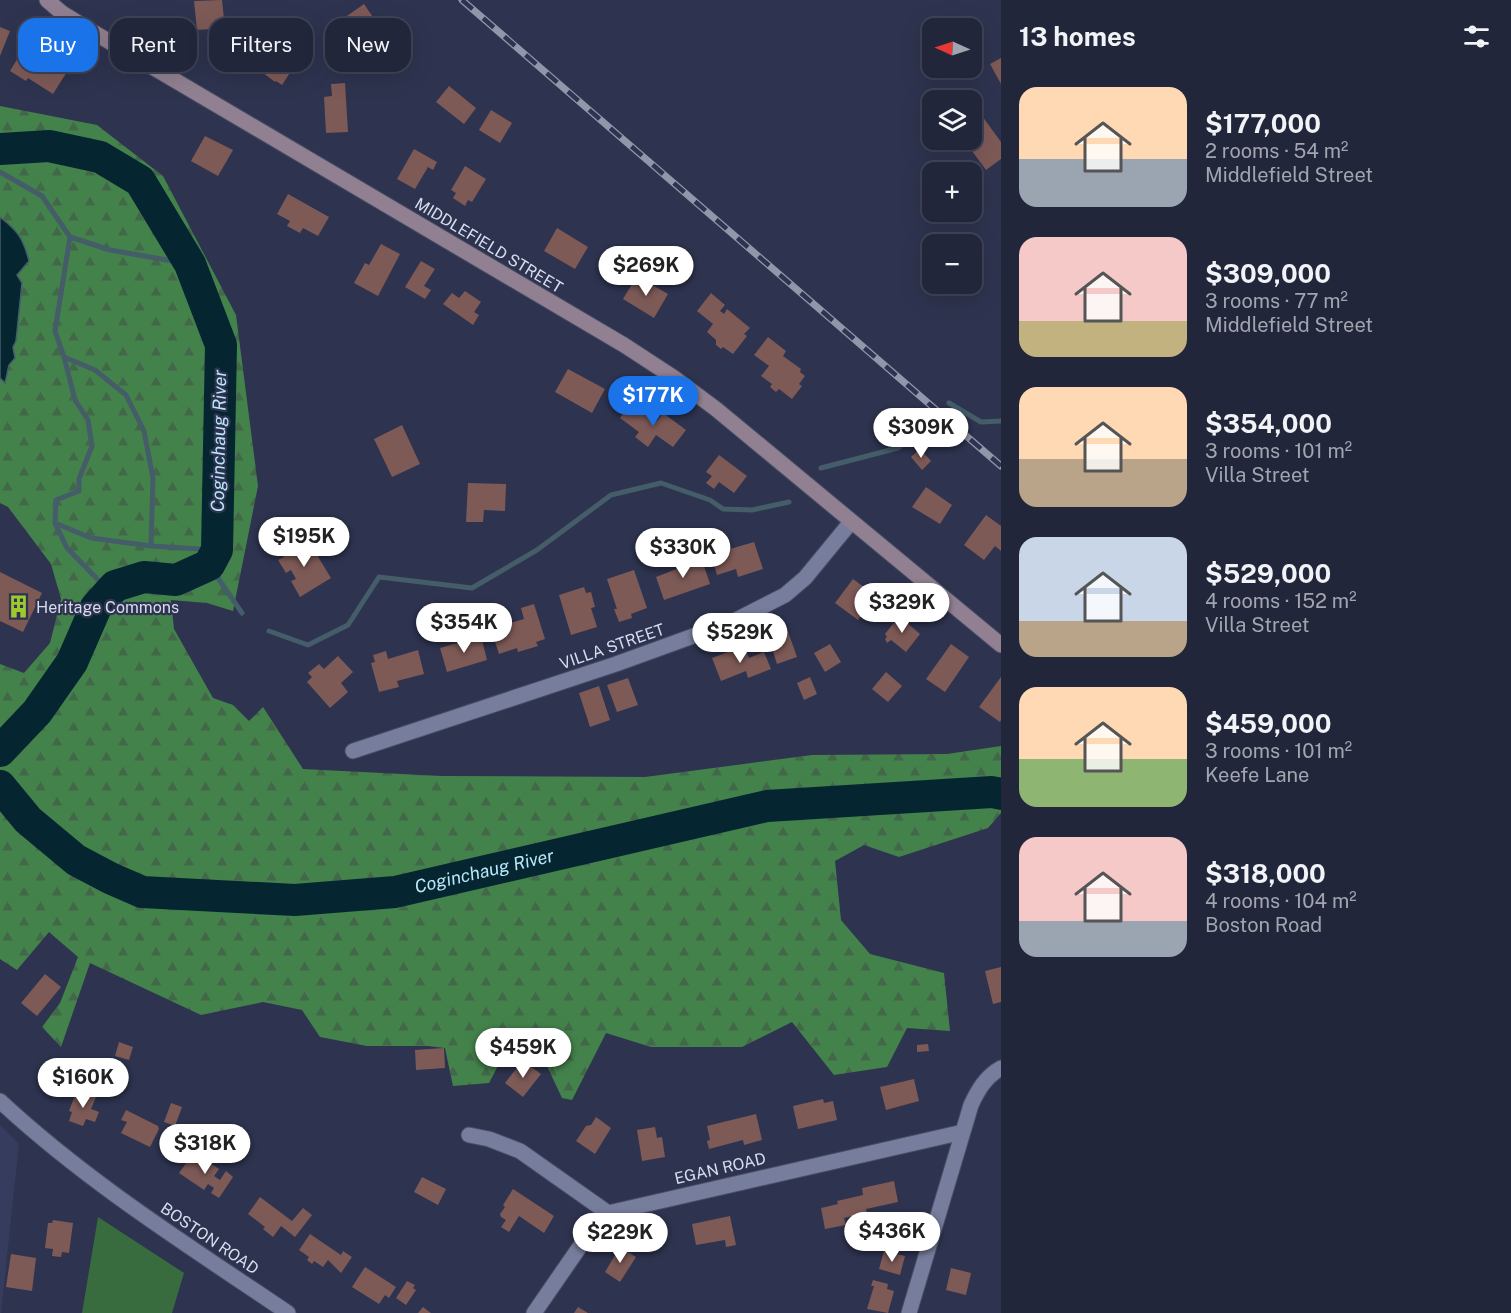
<!DOCTYPE html>
<html lang="en">
<head>
<meta charset="utf-8">
<style>
	:root { --surface:#22263b; --page:#2a2e42; --text:#f1f3f6; --muted:#a2a5af; --line:#3f4355; --accent:#1a73e8 }
	body { margin:0; font-family:"Public Sans",sans-serif; background:var(--page); color:var(--text); height:100vh; display:flex; flex-direction:column; font-size:22px; white-space:nowrap }
	* { box-sizing:border-box; margin:0 }
	p { font-size:20px; color:var(--muted) }
	.icon { flex:none; width:33px; height:33px; fill:none; stroke:currentColor; stroke-width:2; stroke-linecap:round; stroke-linejoin:round }
	.map { position:relative; flex:1; overflow:hidden }
	.sheet { display:flex; flex-direction:column; background:var(--surface); width:510px }
	.sheet>* { flex:none }
	.banner { position:absolute; left:18px; top:18px; width:570px; height:54px; display:flex; gap:12px }
	.needle { width:39px; rotate:273deg }
	.fabs { position:absolute; left:922px; top:18px; display:grid; gap:12px }
	.fabs a { display:grid; place-items:center; width:60px; height:60px; border-radius:12px; background:var(--surface); box-shadow:0 6px 24px #0002,0 0 0 2px var(--line); font-size:30px }
	.price { position:absolute; translate:-50% -51px; padding:0 14px; border-radius:21px; background:#fff; color:#222; font-size:20px; line-height:39px; filter:drop-shadow(0 2px 3px #0008) }
	.price::after { content:''; position:absolute; left:50%; top:36px; width:18px; height:14px; margin-left:-9px; background:inherit; clip-path:polygon(0 0,100% 0,50% 100%) }
	.price.selected { background:var(--accent); color:#fff }
	ul { padding:0; list-style:none }
	li { display:flex; align-items:center; gap:18px; height:150px; padding:0 18px }
	li span { display:grid; place-items:center; flex:none; width:168px; height:120px; border-radius:18px; color:#555 }
	li>.icon { margin-inline-start:auto }
	span .icon { width:72px; height:72px; fill:#fffc; stroke-width:1 }
	li b { font-size:26px }
	h2 { display:flex; justify-content:space-between; align-items:center; height:72px; padding:0 18px; font-size:26px }
	.chip { padding:0 21px; border-radius:18px; background:var(--surface); box-shadow:0 6px 24px #0002,0 0 0 2px var(--line); font-size:21px; line-height:54px }
	.chip.selected { background:var(--accent); color:#fff }
	main { display:flex; flex:1; min-height:0 }
	.map>svg:first-child { display:block }
</style>
</head>
<body>
<main>
<div class="map">
<svg width="1001" height="1313" viewBox="0 0 1001 1313">
	<defs>
		<pattern id="forest-firs" width="22" height="20" patternUnits="userSpaceOnUse" patternTransform="scale(1.5)"><rect width="22" height="20" fill="#44824b"/><path d="M5 1l3.5 6h-7zM16 11l3.5 6h-7z" fill="#426849"/></pattern>
	</defs>
	<rect width="100%" height="100%" fill="#2e334f"/>
	<path fill="#363c5e" d="M0,1125l19,19 -18,169h-1z"/>
	<path fill="#386c3e" d="M98,1217l86,56 -12,40h-90z"/>
	<path fill="url(#forest-firs)" d="M0,106l97,19 66,51 73,139 22,171 -25,125 -26,-8 -36,-3 3,29 39,69 20,7 16,16 14,-14 40,62 138,7 204,1 167,-22 135,-1 54,-8v67l-13,15 -89,29 -35,-12 -29,16 6,59 29,34 74,19 6,58 -43,-3 -20,39 -53,8 -42,-53 -50,25h-91l-45,-14 -34,67 -10,-2 -16,-34 -37,-19 -20,38 -36,3 -8,-38 -17,-2h-61l-47,-9 -18,-27 -39,-8 -62,13 -111,-52 -29,84 -19,-20 18,-24 18,-46 -29,-25 -32,38 -17,-11v-295l24,9 26,-30 11,-44 -10,-35 -43,-57 -8,-4z"/>
	<path fill="#052631" stroke="#445d69" stroke-width="1.5" d="M0,217c18,14 23,21 29,44l-12,14 5,8 -6,58 -3,6 2,11 -6,7 -4,18 -5,-5z"/>
	<g fill="none" stroke-linecap="round" stroke-linejoin="round">
		<path stroke="#445d69" stroke-width="5" d="M0,172l42,24 28,41 -15,94 9,26 31,13 31,25 18,36 9,47 -2,68 66,4
			M70,237l40,13 80,14
			M64,357l11,43 13,20 4,26 -13,33v12l-23,9 -1,23 12,25 43,44
			M949,403l32,19 20,-1
			M821,468l77,-20 29,-24
			M55,523l36,15 60,8
			M209,565l33,48
			M269,631l39,14 40,-20 31,-48 93,11 65,-38 74,-55 50,-12 49,17 13,9 29,1 37,-8"/>
		<g stroke="#052631" stroke-width="32">
			<path d="M0,149l49,-3 51,11 40,24 50,83 31,81 -4,205 -8,15 -33,15 -32,-3 -29,9 -19,21 -24,55 -35,50 -37,39"/>
			<path id="s1" d="M0,786l28,34 48,40 34,18 32,14 153,8 100,-8 372,-86 225,-14 9,2"/>
		</g>
	</g>
	<path fill="#7e5a57" d="M222,0l3,28 -28,2 -3,-29z
		M364,4l13,19 -17,12 -13,-19z
		M274,21l16,6 -3,8 -16,-5z
		M0,27l10,4 -10,25z
		M27,43l16,10 2,-2 25,16 -17,27 -25,-16 -2,3 -16,-10z
		M263,44l32,21 -13,20 -6,-4 -1,1 -17,-13 3,-5 -8,-5z
		M1001,58v26l-11,-20z
		M345,83l3,49 -22,1 -2,-36 8,-1 -1,-12z
		M449,86l27,22 -12,16 -28,-22z
		M977,109l24,33v17l-15,11 -22,-30h8v-28z
		M491,110l21,13 -12,20 -21,-13z
		M205,136l28,14 -15,26 -27,-15z
		M414,149l23,13 -4,8 -5,-3 -13,22 -18,-10z
		M465,166l21,13 -14,23 -4,-2 -3,6 -12,-8 3,-5 -5,-3z
		M288,194l41,23 -11,19 -15,-8 -3,5 -13,-7 3,-5 -13,-7z
		M557,228l31,19 -13,22 -31,-18z
		M381,244l19,10 -22,42 -24,-13 11,-20 4,2z
		M421,261l14,8 -11,17 7,4 -6,9 -20,-12z
		M637,276l31,18 -14,24 -31,-19z
		M465,291l16,11 -7,10 5,3 -6,10 -30,-21 9,-11 7,5z
		M711,293l14,12 -5,6 4,3 3,-5 23,19 -6,6 3,2 -14,18 -10,-7 -2,2 -5,-4v-5l-9,-8 6,-8 -16,-13z
		M768,337l18,14 -3,5 18,13 -1,3 5,4 -6,8 3,2 -10,13 -13,-10 -3,3 -6,-5 2,-3 -11,-8 8,-10 -15,-11z
		M568,369l37,20 -13,24 -37,-21z
		M635,405l22,16 6,-8 23,17 -13,17 -17,-12 -8,12 -13,-10 4,-5 -19,-14 6,-9 4,3z
		M402,425l18,39 -28,13 -18,-38z
		M920,449l11,12 -9,9 -11,-13z
		M719,455l28,21 -13,17 -15,-11 -5,7 -8,-6 6,-7 -6,-4z
		M468,483l38,1 -1,27 -21,-1 -1,12h-17z
		M926,487l26,18 -12,19 -28,-17z
		M986,515l15,11v25l-6,-5 -11,14 -20,-15z
		M309,542l22,36 -31,19 -9,-16 5,-2 -5,-9 -5,3 -8,-13 6,-3 -4,-6 12,-7 3,6z
		M754,542l9,27 -25,8 -2,-8 -19,6 -5,-17 18,-6v-3z
		M686,558l3,7 13,-5 8,24 -46,16 -8,-23 23,-9 -2,-7z
		M634,570l13,38 -16,6 1,4 -13,4 -5,-13h3l-10,-30z
		M0,572l42,21 -19,39 -23,-11z
		M853,579l23,17 -18,24 -23,-17z
		M584,587l2,6 5,-1 4,15 -4,1 6,19 -26,8 -12,-40z
		M534,604l11,35 -9,3 2,4 -20,6 -1,-4 -18,6 -8,-25 33,-10 -3,-11z
		M899,616l21,18 -14,18 -15,-12 -4,3 -2,-4 2,-2 -2,-3z
		M786,626l11,31 -20,7 -10,-31z
		M481,636l6,24 -40,12 -7,-24z
		M830,644l11,18 -16,10 -11,-19z
		M951,644l18,13 -24,35 -19,-13z
		M744,646l5,12 15,-6 7,17 -23,9 -2,-7 -25,10 -9,-23z
		M418,650l6,24 -27,7 2,6 -20,5 -8,-29 4,-1 -2,-7 13,-4 2,8z
		M338,656l15,16 -12,11 7,9 -18,16 -23,-26 5,-5 -4,-4 11,-9 5,5z
		M886,672l16,14 -14,16 -16,-13z
		M810,677l7,17 -13,6 -7,-17z
		M1001,677v43l-1,2 -21,-15z
		M628,678l10,27 -21,7 -10,-27z
		M599,686l11,34 -20,7 -11,-34z
		M1001,967v35l-8,2 -8,-33z
		M45,974l16,13 -24,29 -16,-13z
		M119,1042l14,5 -4,13 -14,-4z
		M928,1044l1,7 -12,1v-7z
		M444,1048l1,20 -29,2 -1,-20z
		M526,1063l15,11 -18,23 -18,-14 14,-18 3,3z
		M914,1079l5,22 -33,9 -6,-23z
		M77,1090l19,7 -5,12 8,3 -4,10 -9,-3 -3,7 -14,-5 3,-9 -3,-1z
		M823,1099l1,4 9,-2 4,19 -39,9 -5,-23z
		M171,1103l11,4 -7,19 -11,-4z
		M126,1110l32,16 1,3 -9,18 -29,-14 6,-11 -6,-2z
		M756,1114l6,26 -18,5 -1,-5 -34,9 -2,-8 3,-1 -3,-14z
		M596,1117l15,11 -16,26 -19,-13 10,-15 5,-1z
		M655,1127l2,11 5,-1 3,20 -23,4 -5,-31z
		M194,1152l25,17 -5,7 6,4 6,-9 7,6 -14,21 -8,-5 3,-5 -6,-4 -4,6 -25,-17z
		M422,1177l24,12 -8,16 -24,-13z
		M894,1181l4,21 -32,7 1,4 -23,5 2,7 -21,4 -4,-21 17,-4 -1,-3 26,-6 -1,-7z
		M513,1189l41,27 -10,17 -25,-17 -10,16 -8,-5 5,-7 -5,-3 -1,-3 5,-7 -2,-2z
		M260,1197l32,24 11,-13 9,7 -17,22 -14,-11 -8,11 -10,-8 2,-2 -17,-13z
		M730,1216l6,29 -10,2 -1,-7 -29,5 -4,-21z
		M53,1220l20,3 -4,30 -7,-1 -1,5 -9,-1 1,-7 -8,-1 3,-25h4z
		M310,1234l31,21 2,-4 9,6 -11,16 -13,-13 -5,7 -9,-6 -2,3 -5,-4 2,-3 -10,-7z
		M620,1247l16,10 -16,25 -15,-10z
		M884,1251l21,5 -5,19 -21,-6z
		M11,1254l25,4 -4,33 -26,-4z
		M365,1267l31,20 -7,11 -4,-3 -6,9 -27,-17z
		M951,1268l20,5 -5,22 -20,-5z
		M873,1280l15,4 -1,5 7,2 -6,22 -21,-4 7,-23h-3z
		M407,1281l8,4 -2,3 3,2 -10,15 -10,-7z
		M423,1307l8,6h-13z
		M578,1307l10,6h-14z"/>
	<g fill="none" stroke-linecap="round" stroke-linejoin="round">
		<defs>
			<path id="street" d="M353,751l263,-87 116,-42 53,-27 20,-17 46,-56
				M0,1101c87,81 189,145 288,212
				M469,1135l20,4 31,12 88,62
				M534,1313l56,-81 18,-19 355,-81
				M909,1313l62,-208c7,-15 15,-29 30,-37"/>
			<path id="secondary" d="M47,0l15,13 31,19 531,313 49,32 43,32 285,236"/>
		</defs>
		<use href="#street" stroke="#494d64" stroke-width="17"/>
		<use href="#secondary" stroke="#494d64" stroke-width="17"/>
		<use href="#street" stroke="#777e9d" stroke-width="15"/>
		<use href="#secondary" stroke="#918091" stroke-width="15"/>
		<defs>
			<path id="rail" d="M462,0l539,466"/>
		</defs>
		<use href="#rail" stroke="#9196ab" stroke-width="7"/>
		<use href="#rail" stroke="#2e334f" stroke-width="4.5" stroke-dasharray="14" stroke-linecap="butt"/>
	</g>
	<defs>
		<symbol id="building-bare" viewBox="-9 -9 18 18"><path d="M-4-6H4V6H1V3H-1V6H-4ZM-2.5-4.3h1.7v1.8h-1.7ZM.8-4.3h1.7v1.8H.8ZM-2.5-1h1.7V.8h-1.7ZM.8-1h1.7V.8H.8Z" fill="#9eca2f" stroke="#2e334f" stroke-width="2.5" paint-order="stroke"/></symbol>
	</defs>
	<g fill-rule="evenodd">
		<use href="#building-bare" x="2" y="590" width="33" height="33"/>
	</g>
	<g text-anchor="middle" stroke-width="4.5" stroke-linejoin="round" paint-order="stroke">
		<g font-size="16" fill="#d7dced" stroke="#2e334f">
			<text transform="translate(489 245) rotate(31)" y="6">MIDDLEFIELD STREET</text>
			<text transform="translate(612 646) rotate(-19)" y="6">VILLA STREET</text>
			<text transform="translate(720 1168) rotate(-13)" y="6">EGAN ROAD</text>
			<text transform="translate(210 1238) rotate(34)" y="6">BOSTON ROAD</text>
		</g>
		<g font-size="16" fill="#d7dced" stroke="#2e334f" text-anchor="start">
			<text x="36" y="613">Heritage Commons</text>
		</g>
		<g font-size="18" font-style="italic" fill="#b9e7fa" stroke="#2e334f">
			<text transform="translate(219 441) rotate(-89)" y="6">Coginchaug River</text>
			<text dy="6" stroke="none"><textPath href="#s1" startOffset="525">Coginchaug River</textPath></text>
		</g>
	</g>
</svg>
<div class="fabs">
<a><svg class="needle" viewBox="-14 -14 28 28"><path d="M0-13l5 13h-10z" fill="#e53935"/><path d="M0 13l5-13h-10z" fill="#a2a5af"/></svg></a>
<a><svg class="icon" aria-label="layers" viewBox="0 0 24 24"><path d="M12 4l9 5-9 5-9-5zM3 14l9 5 9-5"/></svg></a>
<a>+</a>
<a>−</a>
</div>
<b class="price" style="left:646px;top:297px">$269K</b>
<b class="price selected" style="left:653px;top:427px">$177K</b>
<b class="price" style="left:921px;top:459px">$309K</b>
<b class="price" style="left:304px;top:568px">$195K</b>
<b class="price" style="left:683px;top:579px">$330K</b>
<b class="price" style="left:902px;top:634px">$329K</b>
<b class="price" style="left:464px;top:654px">$354K</b>
<b class="price" style="left:740px;top:664px">$529K</b>
<b class="price" style="left:523px;top:1079px">$459K</b>
<b class="price" style="left:83px;top:1109px">$160K</b>
<b class="price" style="left:205px;top:1175px">$318K</b>
<b class="price" style="left:892px;top:1263px">$436K</b>
<b class="price" style="left:620px;top:1264px">$229K</b>
<div class="banner">
<a class="chip selected">Buy</a>
<a class="chip">Rent</a>
<a class="chip">Filters</a>
<a class="chip">New</a>
</div>
</div>
<section class="sheet">
<h2>13 homes<svg class="icon" aria-label="filters" viewBox="0 0 24 24"><path d="M4 7h16M4 17h16"/><circle cx="9" cy="7" r="2"/><circle cx="15" cy="17" r="2"/></svg></h2>
<ul>
<li><span style="background:linear-gradient(#ffd9b3 60%,#9aa5b1 0)"><svg class="icon" aria-label="home" viewBox="0 0 24 24"><path d="M3 11l9-7 9 7M6 9v11h12V9"/></svg></span><div><b>$177,000</b><p>2 rooms · 54 m²</p><p>Middlefield Street</p></div></li>
<li><span style="background:linear-gradient(#f6c9c9 70%,#c2b280 0)"><svg class="icon" aria-label="home" viewBox="0 0 24 24"><path d="M3 11l9-7 9 7M6 9v11h12V9"/></svg></span><div><b>$309,000</b><p>3 rooms · 77 m²</p><p>Middlefield Street</p></div></li>
<li><span style="background:linear-gradient(#ffd9b3 60%,#b9a48a 0)"><svg class="icon" aria-label="home" viewBox="0 0 24 24"><path d="M3 11l9-7 9 7M6 9v11h12V9"/></svg></span><div><b>$354,000</b><p>3 rooms · 101 m²</p><p>Villa Street</p></div></li>
<li><span style="background:linear-gradient(#c9d6e8 70%,#b9a48a 0)"><svg class="icon" aria-label="home" viewBox="0 0 24 24"><path d="M3 11l9-7 9 7M6 9v11h12V9"/></svg></span><div><b>$529,000</b><p>4 rooms · 152 m²</p><p>Villa Street</p></div></li>
<li><span style="background:linear-gradient(#ffd9b3 60%,#8fb573 0)"><svg class="icon" aria-label="home" viewBox="0 0 24 24"><path d="M3 11l9-7 9 7M6 9v11h12V9"/></svg></span><div><b>$459,000</b><p>3 rooms · 101 m²</p><p>Keefe Lane</p></div></li>
<li><span style="background:linear-gradient(#f6c9c9 70%,#9aa5b1 0)"><svg class="icon" aria-label="home" viewBox="0 0 24 24"><path d="M3 11l9-7 9 7M6 9v11h12V9"/></svg></span><div><b>$318,000</b><p>4 rooms · 104 m²</p><p>Boston Road</p></div></li>
</ul>
</section>
</main>
</body>
</html>
